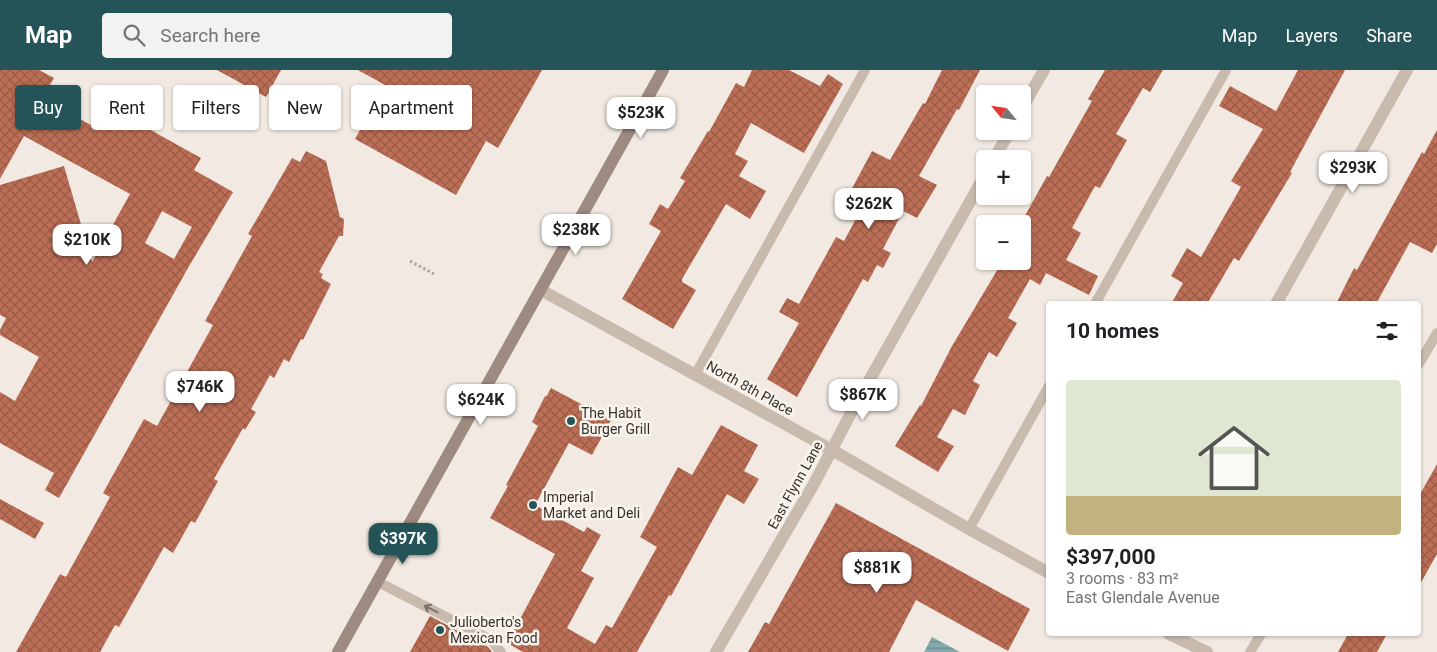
<!DOCTYPE html>
<html lang="en">
<head>
<meta charset="utf-8">
<style>
	:root { --surface:#fff; --page:#f2f2f2; --text:#202124; --muted:#757577; --line:#e0e0e0; --accent:#245457 }
	body { margin:0; font-family:Roboto,sans-serif; background:var(--page); color:var(--text); height:100vh; display:flex; flex-direction:column; font-size:19px; white-space:nowrap }
	* { box-sizing:border-box; margin:0 }
	p { font-size:16px; color:var(--muted) }
	.icon { flex:none; width:28px; height:28px; fill:none; stroke:currentColor; stroke-width:2; stroke-linecap:round; stroke-linejoin:round }
	.map { position:relative; flex:1; overflow:hidden }
	.side { position:absolute; left:1046px; top:231px; width:375px; height:335px; display:flex; flex-direction:column; background:var(--surface); border-radius:5px; box-shadow:0 1px 4px #0004 }
	.side>* { flex:none }
	.banner { position:absolute; left:15px; top:15px; width:475px; height:45px; display:flex; gap:10px }
	.needle { width:32px; rotate:299deg }
	.fabs { position:absolute; left:976px; top:15px; display:grid; gap:10px }
	.fabs a { display:grid; place-items:center; width:55px; height:55px; border-radius:5px; background:var(--surface); box-shadow:0 1px 4px #0004; font-size:25px }
	.price { position:absolute; translate:-50% -42px; padding:0 11px; border-radius:10px; background:#fff; color:#222; font-size:16px; line-height:32px; filter:drop-shadow(0 1px 2px #0008) }
	.price::after { content:''; position:absolute; left:50%; top:30px; width:15px; height:11px; margin-left:-8px; background:inherit; clip-path:polygon(0 0,100% 0,50% 100%) }
	.price.current { background:var(--accent); color:#fff }
	ul { padding:0; list-style:none }
	li { display:grid; align-content:center; gap:10px; height:265px; padding:0 20px }
	li+li { border-top:1px solid var(--line) }
	li span { display:grid; place-items:center; height:155px; border-radius:5px; color:#555 }
	li>.icon { margin-inline-start:auto }
	span .icon { width:90px; height:90px; fill:#fffc; stroke-width:1 }
	li b { font-size:21px }
	h2 { display:flex; justify-content:space-between; align-items:center; height:60px; padding:0 20px; font-size:21px }
	.tag { padding:0 18px; border-radius:5px; background:var(--surface); box-shadow:0 1px 4px #0004; font-size:18px; line-height:45px }
	.tag.current { background:var(--accent); color:#fff }
	header { display:flex; align-items:center; gap:30px; box-sizing:border-box; height:70px; padding:0 25px; background:var(--accent); color:#fff }
	header strong { font-size:24px }
	nav { display:flex; gap:28px; margin-inline-start:auto; font-size:18px }
	.search { width:350px; height:45px; background:var(--page); display:flex; align-items:center; gap:12px; box-sizing:border-box; padding:0 18px; border-radius:5px; color:var(--muted); font-size:19px }
	.map>svg:first-child { display:block }
</style>
</head>
<body>
<header>
<strong>Map</strong>
<div class="search"><svg class="icon" aria-label="search" viewBox="0 0 24 24"><circle cx="10" cy="10" r="6"/><path d="M15 15l6 6"/></svg>Search here</div>
<nav><a>Map</a><a>Layers</a><a>Share</a></nav>
</header>
<div class="map">
<svg width="1437" height="582" viewBox="0 0 1437 582">
	<defs>
		<pattern id="water-rules" width="6" height="5" patternUnits="userSpaceOnUse" patternTransform="scale(1.25)"><rect width="6" height="5" fill="#83abad"/><path d="M0 2.5h6" fill="none" stroke="#6c8c8d"/></pattern>
		<pattern id="building-cross-hatch" width="8" height="8" patternUnits="userSpaceOnUse" patternTransform="scale(1.25)"><rect width="8" height="8" fill="#bc6e56"/><path d="M0 0l8 8M0 8l8-8" fill="none" stroke="#9a5b47"/></pattern>
	</defs>
	<rect width="100%" height="100%" fill="#f2eae2"/>
	<path fill="url(#water-rules)" d="M932,567l28,15h-36z"/>
	<path fill="url(#building-cross-hatch)" fill-rule="evenodd" d="M0,0h39l15,8 -12,20 58,32 11,-22 90,50 -7,12 39,22 -45,76 -129,230 -14,-8 9,-17 -54,-30v-51l15,9 24,-44 -39,-22v-5l6,-12 -6,-3v-130l64,-19 28,96 38,-68 -106,-58 -24,43zM162,141l30,16 -18,32 -29,-16z
		M217,0h64l-15,27z
		M358,0h184l-44,78 -12,-7 -30,54 -101,-56 30,-54z
		M752,0h37l31,16 8,-12 15,10 -39,69 -53,-30 -16,31 13,7 -9,15 27,15 -16,28 -24,-15 -44,75v3l14,8 -23,39 -51,-30 39,-68 -12,-7 11,-20 8,5 17,-28 -5,-3 28,-47 1,1 27,-49 8,4z
		M942,0h38l-21,40 -2,-1 -38,67 18,9 -20,33 -14,-7 -20,38 8,4 -8,15 -6,-3 -9,17 -5,-3 -66,118 -30,-18 32,-56 -20,-11 8,-14 12,6 37,-67 8,4 20,-37 -16,-8 24,-45 18,9 33,-57 2,1z
		M1105,0h58l-13,22 -7,-4 -27,46 11,6 -27,48 -5,-2 -23,42 9,5 -15,27 32,16 -9,19 -43,-22 -6,12 -10,-6 -22,39 9,5 -20,34 -8,-5 -16,29 7,4 -15,30 -12,-6 -16,28 17,9 -16,26 -43,-26 25,-41 1,1 31,-60 50,-84 -2,-1h22v-40l25,-45 2,1 43,-76 -4,-2z
		M1298,0h47l-55,102 2,1 -53,88 -5,-3 -27,46h-36l12,-21 -12,-7 16,-28 14,9 40,-70 -10,-6 32,-52 -44,-23 11,-20 46,25z
		M1437,60v114l-5,9 -22,-11 -34,62h-40l18,-36 3,2 65,-118 2,2z
		M306,81l20,10 14,56 4,2 -1,17h-4l-20,36 4,2 -2,4 10,6 -28,56 -2,-1 -12,23 -5,-3 -10,19 -4,-3 -19,34 5,3 -11,18 -2,-2 -29,51 4,2 -23,42 -4,-2 -18,32 -9,-6 -45,80 -4,-2 -15,27h-84l44,-78 6,3 44,-80 -7,-4 41,-74 13,7 56,-101 -8,-4 47,-85 -4,-2 44,-76 8,4z
		M551,318l60,32 -19,35 -23,-12 -34,62 49,27 3,-5 14,8 -20,36 13,7 -27,50 28,16 11,-19 6,3 45,-81 -17,-10 38,-70 14,8 29,-50 37,20 -14,26 15,8 -15,25 -17,-10 -56,102 -2,-1 -32,57h-114l-16,-9 48,-89 -65,-36 18,-32 -2,-1 32,-59 -6,-4 13,-26 1,1z
		M1437,394v90l-18,32v-90z
		M0,429l44,24 -9,16 -35,-20z
		M836,433l194,106 -22,42 -92,-51 -27,52h-141l17,-30 4,2z
		M430,546l58,31 4,5h-82z
		M1348,564h39l-10,18h-39z"/>
	<g fill="none" stroke-linecap="round" stroke-linejoin="round">
		<path stroke="#b5a598" stroke-width="3" stroke-dasharray="2.5 2.5" stroke-linecap="butt" d="M410,191l24,13"/>
		<path stroke="#c9baae" stroke-width="10" d="M1095,234l131,-234
			M1419,294l18,-31
			M695,305l170,-305
			M969,459l80,-143
			M378,512l113,58 10,12
			M1250,582l11,-18"/>
		<path stroke="#c9baae" stroke-width="12" d="M1022,38l22,-38
			M994,89l16,-28
			M541,220l291,160 137,79 80,44
			M1276,234l131,-234
			M1169,564l38,18
			M716,582l99,-170 37,-71 133,-236"/>
		<path stroke="#9d8a80" stroke-width="12" d="M338,582l325,-582"/>
	</g>
	<defs><path id="oneway-shaft" d="M-6 0H5M1.5-3L5.5 0L1.5 3" fill="none" stroke-width="1.6" stroke-linecap="round" stroke-linejoin="round" transform="scale(1.25)"/></defs>
	<use stroke="#7a6e66" href="#oneway-shaft" transform="translate(431 539) rotate(-153)"/>
	<g fill="#245457" stroke="#f9f4ee" stroke-width="2">
		<circle cx="571" cy="351" r="5"/>
		<circle cx="533" cy="435" r="5"/>
		<circle cx="440" cy="560" r="5"/>
	</g>
	<g text-anchor="middle" stroke-width="5" stroke-linejoin="round" paint-order="stroke">
		<g font-size="14" fill="#39302c" stroke="#f9f4ee">
			<text transform="translate(750 318) rotate(29)" y="5">North 8th Place</text>
			<text transform="translate(795 415) rotate(-61)" y="5">East Flynn Lane</text>
		</g>
		<g font-size="14" fill="#39302c" stroke="#f9f4ee" text-anchor="start">
			<text x="581" y="348">The Habit<tspan x="581" dy="16">Burger Grill</tspan></text>
			<text x="543" y="432">Imperial<tspan x="543" dy="16">Market and Deli</tspan></text>
			<text x="450" y="557">Julioberto's<tspan x="450" dy="16">Mexican Food</tspan></text>
		</g>
	</g>
</svg>
<div class="fabs">
<a><svg class="needle" viewBox="-14 -14 28 28"><path d="M0-13l5 13h-10z" fill="#e53935"/><path d="M0 13l5-13h-10z" fill="#757577"/></svg></a>
<a>+</a>
<a>−</a>
</div>
<b class="price" style="left:641px;top:69px">$523K</b>
<b class="price" style="left:1353px;top:124px">$293K</b>
<b class="price" style="left:869px;top:160px">$262K</b>
<b class="price" style="left:576px;top:186px">$238K</b>
<b class="price" style="left:87px;top:196px">$210K</b>
<b class="price" style="left:200px;top:343px">$746K</b>
<b class="price" style="left:863px;top:351px">$867K</b>
<b class="price" style="left:481px;top:356px">$624K</b>
<b class="price current" style="left:403px;top:495px">$397K</b>
<b class="price" style="left:877px;top:524px">$881K</b>
<div class="banner">
<a class="tag current">Buy</a>
<a class="tag">Rent</a>
<a class="tag">Filters</a>
<a class="tag">New</a>
<a class="tag">Apartment</a>
</div>
<section class="side">
<h2>10 homes<svg class="icon" aria-label="filters" viewBox="0 0 24 24"><path d="M4 7h16M4 17h16"/><circle cx="9" cy="7" r="2"/><circle cx="15" cy="17" r="2"/></svg></h2>
<ul>
<li><span style="background:linear-gradient(#dfe7d0 75%,#c2b280 0)"><svg class="icon" aria-label="home" viewBox="0 0 24 24"><path d="M3 11l9-7 9 7M6 9v11h12V9"/></svg></span><div><b>$397,000</b><p>3 rooms · 83 m²</p><p>East Glendale Avenue</p></div></li>
</ul>
</section>
</div>
</body>
</html>
